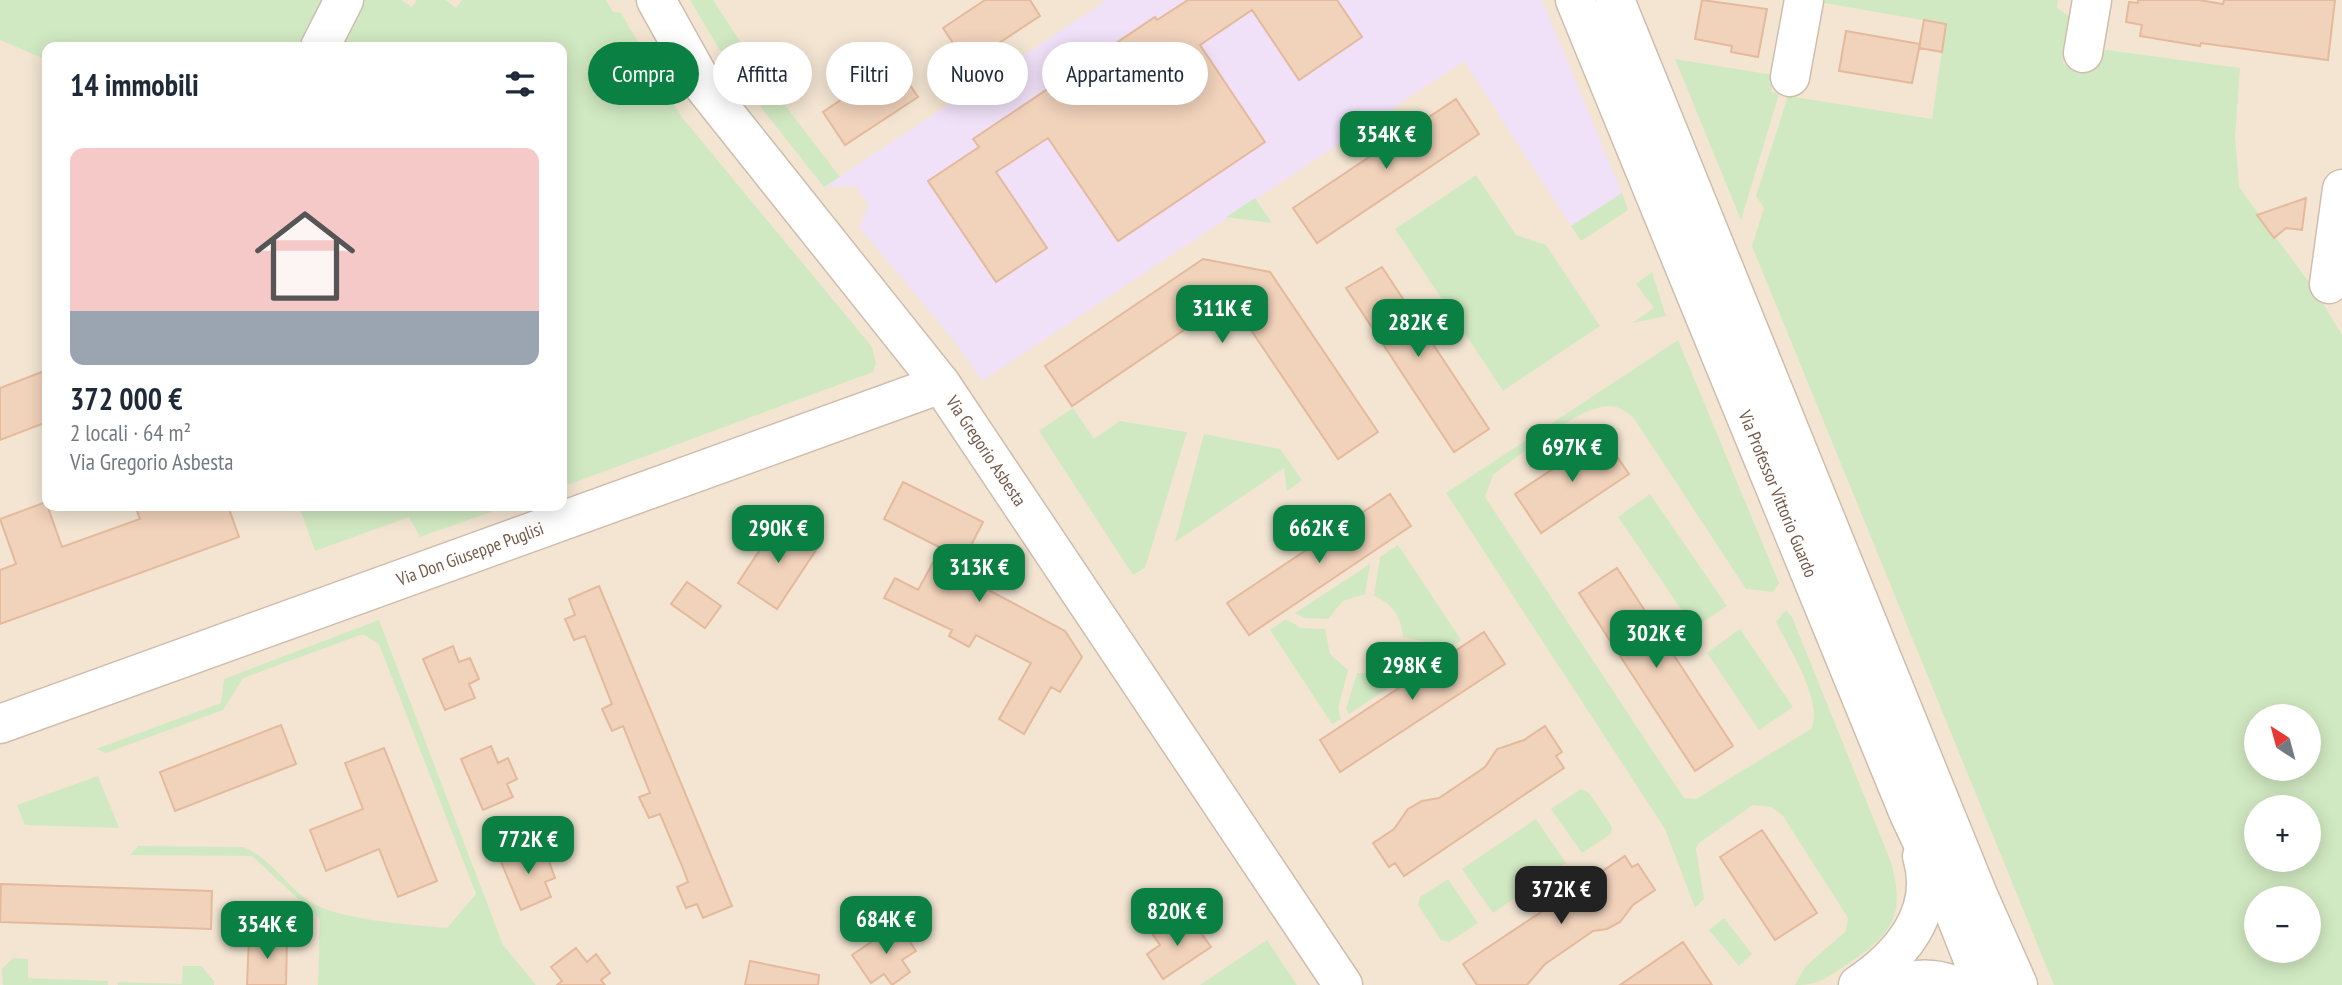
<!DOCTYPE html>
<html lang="it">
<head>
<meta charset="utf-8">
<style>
	:root { --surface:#fff; --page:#f2f2f3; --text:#1f2937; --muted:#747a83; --line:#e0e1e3; --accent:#0b8043 }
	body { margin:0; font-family:"PT Sans Narrow",sans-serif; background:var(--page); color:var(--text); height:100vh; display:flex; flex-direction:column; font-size:26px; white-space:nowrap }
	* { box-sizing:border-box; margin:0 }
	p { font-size:23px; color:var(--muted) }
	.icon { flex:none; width:38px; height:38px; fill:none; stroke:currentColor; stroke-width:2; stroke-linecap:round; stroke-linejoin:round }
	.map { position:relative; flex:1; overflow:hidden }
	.drawer { position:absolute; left:42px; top:42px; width:525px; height:469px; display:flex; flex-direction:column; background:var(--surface); border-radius:14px; box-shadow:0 4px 18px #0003 }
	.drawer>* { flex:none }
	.top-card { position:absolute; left:588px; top:42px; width:665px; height:63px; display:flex; gap:14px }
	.needle { width:46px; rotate:324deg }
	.tools { position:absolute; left:2244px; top:704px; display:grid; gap:14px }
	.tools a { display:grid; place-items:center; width:77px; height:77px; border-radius:50%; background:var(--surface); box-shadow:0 4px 18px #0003; font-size:35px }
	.price { position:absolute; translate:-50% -60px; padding:0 16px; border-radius:14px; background:var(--accent); color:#fff; font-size:23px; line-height:46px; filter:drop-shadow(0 2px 4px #0008) }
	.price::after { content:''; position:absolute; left:50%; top:42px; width:21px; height:16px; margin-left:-10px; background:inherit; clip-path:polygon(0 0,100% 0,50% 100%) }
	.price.on { background:#222; color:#fff }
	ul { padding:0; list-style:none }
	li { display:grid; align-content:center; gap:14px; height:371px; padding:0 28px }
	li+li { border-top:2px solid var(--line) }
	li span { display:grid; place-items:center; height:217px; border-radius:14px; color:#555 }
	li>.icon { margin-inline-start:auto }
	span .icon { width:126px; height:126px; fill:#fffc; stroke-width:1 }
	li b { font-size:30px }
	h2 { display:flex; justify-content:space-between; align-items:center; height:84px; padding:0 28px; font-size:30px }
	.pill { padding:0 24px; border-radius:32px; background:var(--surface); box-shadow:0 4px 18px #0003; font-size:24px; line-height:63px }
	.pill.on { background:var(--accent); color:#fff }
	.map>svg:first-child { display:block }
</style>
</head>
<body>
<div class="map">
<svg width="2342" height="985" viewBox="0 0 2342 985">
	<rect width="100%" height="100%" fill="#fcf3e3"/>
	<path fill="#f3e5d2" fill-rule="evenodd" d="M0,0h2342v985h-2342zM47,47h515v459h-515zM2256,716h52v52h-52zM2256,807h52v52h-52zM2256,898h52v52h-52z"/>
	<path fill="#f0e0f8" d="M1107,0h435l80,193 -51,33 -107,-165 -482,320 -27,-39 -96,-115 10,-22 -14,-19 -31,1z"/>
	<path fill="#d1e9c2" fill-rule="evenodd" d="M0,0h334l-24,47h-263v13l-47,-20z
		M355,0h46l11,7 5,-7h29l10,8 6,-8h144l7,12 8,1 60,103 191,231 4,16 -3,9 -311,115v-440h-231z
		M690,0h23l52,79 75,98 -16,10 -91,-115z
		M1825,0h233l-1,8 14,9 -8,47 32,5 4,-20 141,19 -5,69 4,50 75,102 28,46v650h-288l-302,-739 12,-38 -8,-12 32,-100 144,23 14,-95 -122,-21zM2256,716h52v52h-52zM2256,807h52v52h-52zM2256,898h52v52h-52z
		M1675,59l99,16 -3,17 8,2 -38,126z
		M1476,175l40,60 30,10 54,81 -97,65 -108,-162z
		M1622,193l6,17 -47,31 -10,-15z
		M1255,198l17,25 -46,-6z
		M1652,272l14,44 -34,7 22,-15 -18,-24z
		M1678,340l101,243 -6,9 -27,-3 -113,-172c-8,-6 -14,-11 -24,-11 -29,0 -84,46 -109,63l-7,6 -8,22 199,301 12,1 115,-70c13,-27 -22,-81 -35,-107l10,-12 6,7 99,245c15,54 1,72 -42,101 -21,14 -28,22 -54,22l10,-18 41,-36 2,-13 -65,-102 -12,-9 -18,-2 -54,38 -3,6 8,50 -9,9 -30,-79 -219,-336z
		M1073,408l21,31 26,-18 67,11 -42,136 -12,7 -94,-144z
		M1204,434l76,15 22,31 -15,11 -3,-23 -109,74z
		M1650,494l77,112 -33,22 -76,-111z
		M299,506h209l-88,31 -11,-20 -94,34z
		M1398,545l63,95 -11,7 -47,-10c-2,-21 -10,-33 -29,-41l6,-39z
		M1370,564l-5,30 -22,7 -15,18 -23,-1 -10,-5z
		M1286,619l15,9 24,1 5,25 18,16 -10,39 3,10 -9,5 -62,-94z
		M379,620l124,325 33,40h-218l2,-66 -68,-63 -122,-1 8,-9 104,1c29,9 45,42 72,57 28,16 99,21 133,24l29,-34 -97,-250 -16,-10 -120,44 -20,32 -117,43 -10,-4 125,-46 3,-24z
		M1740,629l53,78 -34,23 -52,-77z
		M1402,645l38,9 -91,60 -3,-5 11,-36c22,1 36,-8 45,-28z
		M98,776l21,52 -94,-3 -8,-20z
		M1581,789l8,4 23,34 -1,7 -29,19 -31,-44z
		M1536,819l30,44 -73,50 -31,-44z
		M1448,879l30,44 -29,19 -8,-2 -23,-35 2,-8z
		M1724,918l28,36 -13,12 -30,-36z
		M1267,940l30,45h-97z
		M13,958l15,1v19l80,3v4h-105l-1,-16z
		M183,966h18l13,15v4h-96v-3l64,2z"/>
	<path fill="#f1d2bb" stroke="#e4b99c" stroke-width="2" d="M985,0h45l10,16 -73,48 -24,-36z
		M1188,0h149l25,37 -63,43 -47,-70 -52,35 65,97 -147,99 -70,-103 -52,34 51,76 -51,34 -68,-101 51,-34 -6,-8 182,-122 2,3z
		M1702,0l65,9 -9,48 -27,-5 1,-6 -37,-7z
		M2138,0h61l24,4 1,-4h111l-7,60 -127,-17 -1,3 -60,-10 2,-11 -16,-3 3,-20 9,1z
		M1924,20l22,4 -4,28 -23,-4z
		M1846,31l74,13 -8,39 -73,-12z
		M895,63l23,34 -73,48 -22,-33z
		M1456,99l23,35 -162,109 -24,-35z
		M2306,198l-4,32 -16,-2 -12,10 -17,-23z
		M1203,259l67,13 108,160 -40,27 -108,-160 -158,107 -27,-40z
		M1382,267l107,162 -35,23 -108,-164z
		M47,370v52l-47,18v-52z
		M1603,436l26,38 -88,59 -26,-39z
		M903,482l80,40 -26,51 108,58 17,26 -22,35 -9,-5 -27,47 -25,-15 32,-56 -55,-28 -7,12 -20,-11 3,-6 -68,-32 11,-20 23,12 23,-42 -57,-29z
		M1390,494l21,32 -162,109 -22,-32z
		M46,502l16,45 78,-28 -5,-13h93l11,31 -239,87v-54l16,-6 -16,-45z
		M779,521l39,26 -41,62 -39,-26z
		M1617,568l116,178 -38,25 -116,-178z
		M687,582l34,24 -16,22 -34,-24z
		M599,586l133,320 -29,12 -6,-14 -11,4 -9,-21 11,-5 -6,-16 -22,-52 -11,4 -10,-21 11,-4 -27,-67 -11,5 -10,-22 10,-5 -27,-68 -11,4 -9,-21 10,-4 -6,-16z
		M1484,632l21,32 -165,108 -20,-32z
		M453,646l6,16 11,-4 9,21 -10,5 6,14 -30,12 -22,-51z
		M281,725l15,39 -121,47 -15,-39z
		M1545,726l17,26 -6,4 8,12 -160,108 -9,-13 -6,4 -16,-24 21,-14 14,-20 14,-8 17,-3 46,-31 12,-18 27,-9z
		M491,746l7,17 10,-5 9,21 -10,5 6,13 -30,13 -22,-51z
		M384,748l53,133 -39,16 -19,-48 -53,22 -16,-41 53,-21 -18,-46z
		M1762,830l55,83 -42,27 -55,-83z
		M529,845l7,16 11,-5 8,22 -10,4 6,15 -30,13 -22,-53z
		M1625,856l7,11 6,-3 17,26 -22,15 -13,17 -13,7 -14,2 -23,16 -25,17 -18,21h-50l-14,-21z
		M1,884l211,7 -1,38 -211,-7z
		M1193,921l18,26 -48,32 -16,-25 13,-9 -7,-10 20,-13 6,9z
		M898,924l18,27 -14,9 8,12 -18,13 -8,-11 -13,9 -19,-28z
		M249,936l38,1 -1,48h-39z
		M1683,942l29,43h-92z
		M576,948l11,14 9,-8 14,19 -9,7 4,5h-48l5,-4 -11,-14z
		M750,961l69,14 -1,10h-73z"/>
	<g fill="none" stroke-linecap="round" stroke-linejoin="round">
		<defs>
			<g id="minor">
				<path id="s1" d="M656,0l49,88 236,296 402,601"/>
				<path id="s2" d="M1575,0l334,814 40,85 34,86"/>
				<path d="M1615,0l363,895 40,90"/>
				<path d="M320,47l24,-47"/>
				<path d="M2083,53l9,-53"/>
				<path d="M1790,77l14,-77"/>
				<path d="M2329,284l13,-95"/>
				<path id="s3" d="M0,724l941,-340"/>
				<path d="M1858,985c43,-29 81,-73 64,-129"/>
				<path d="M1904,985c14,-9 35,-5 50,0"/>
			</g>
		</defs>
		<use href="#minor" stroke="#cfbdad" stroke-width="41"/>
		<use href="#minor" stroke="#fff" stroke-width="38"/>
	</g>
	<g text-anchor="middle" stroke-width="5" stroke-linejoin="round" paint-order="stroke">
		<g font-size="18" fill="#745949" stroke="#fff7e9">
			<text dy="6" stroke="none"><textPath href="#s1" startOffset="560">Via Gregorio Asbesta</textPath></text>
			<text dy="6" stroke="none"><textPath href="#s2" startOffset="534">Via Professor Vittorio Guardo</textPath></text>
			<text dy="6" stroke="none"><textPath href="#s3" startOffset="500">Via Don Giuseppe Puglisi</textPath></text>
		</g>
	</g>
</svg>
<div class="tools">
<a><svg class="needle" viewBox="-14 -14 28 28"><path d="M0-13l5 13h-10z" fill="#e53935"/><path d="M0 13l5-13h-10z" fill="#747a83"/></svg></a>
<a>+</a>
<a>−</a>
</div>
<b class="price" style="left:1386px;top:171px">354K €</b>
<b class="price" style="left:1222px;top:345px">311K €</b>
<b class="price" style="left:1418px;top:359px">282K €</b>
<b class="price" style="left:1572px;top:484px">697K €</b>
<b class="price" style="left:778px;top:565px">290K €</b>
<b class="price" style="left:1319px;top:565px">662K €</b>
<b class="price" style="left:979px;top:604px">313K €</b>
<b class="price" style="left:1656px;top:670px">302K €</b>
<b class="price" style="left:1412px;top:702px">298K €</b>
<b class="price" style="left:528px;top:876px">772K €</b>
<b class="price on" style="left:1561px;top:926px">372K €</b>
<b class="price" style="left:1177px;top:948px">820K €</b>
<b class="price" style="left:886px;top:956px">684K €</b>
<b class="price" style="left:267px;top:961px">354K €</b>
<div class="top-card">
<a class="pill on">Compra</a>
<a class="pill">Affitta</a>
<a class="pill">Filtri</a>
<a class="pill">Nuovo</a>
<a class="pill">Appartamento</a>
</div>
<section class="drawer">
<h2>14 immobili<svg class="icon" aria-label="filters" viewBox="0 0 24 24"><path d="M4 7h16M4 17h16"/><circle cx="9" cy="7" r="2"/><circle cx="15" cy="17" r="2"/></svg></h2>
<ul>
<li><span style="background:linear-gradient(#f6c9c9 75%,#9aa5b1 0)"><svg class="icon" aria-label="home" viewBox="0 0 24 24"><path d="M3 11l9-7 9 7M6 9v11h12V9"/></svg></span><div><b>372 000 €</b><p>2 locali · 64 m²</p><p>Via Gregorio Asbesta</p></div></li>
</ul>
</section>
</div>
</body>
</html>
